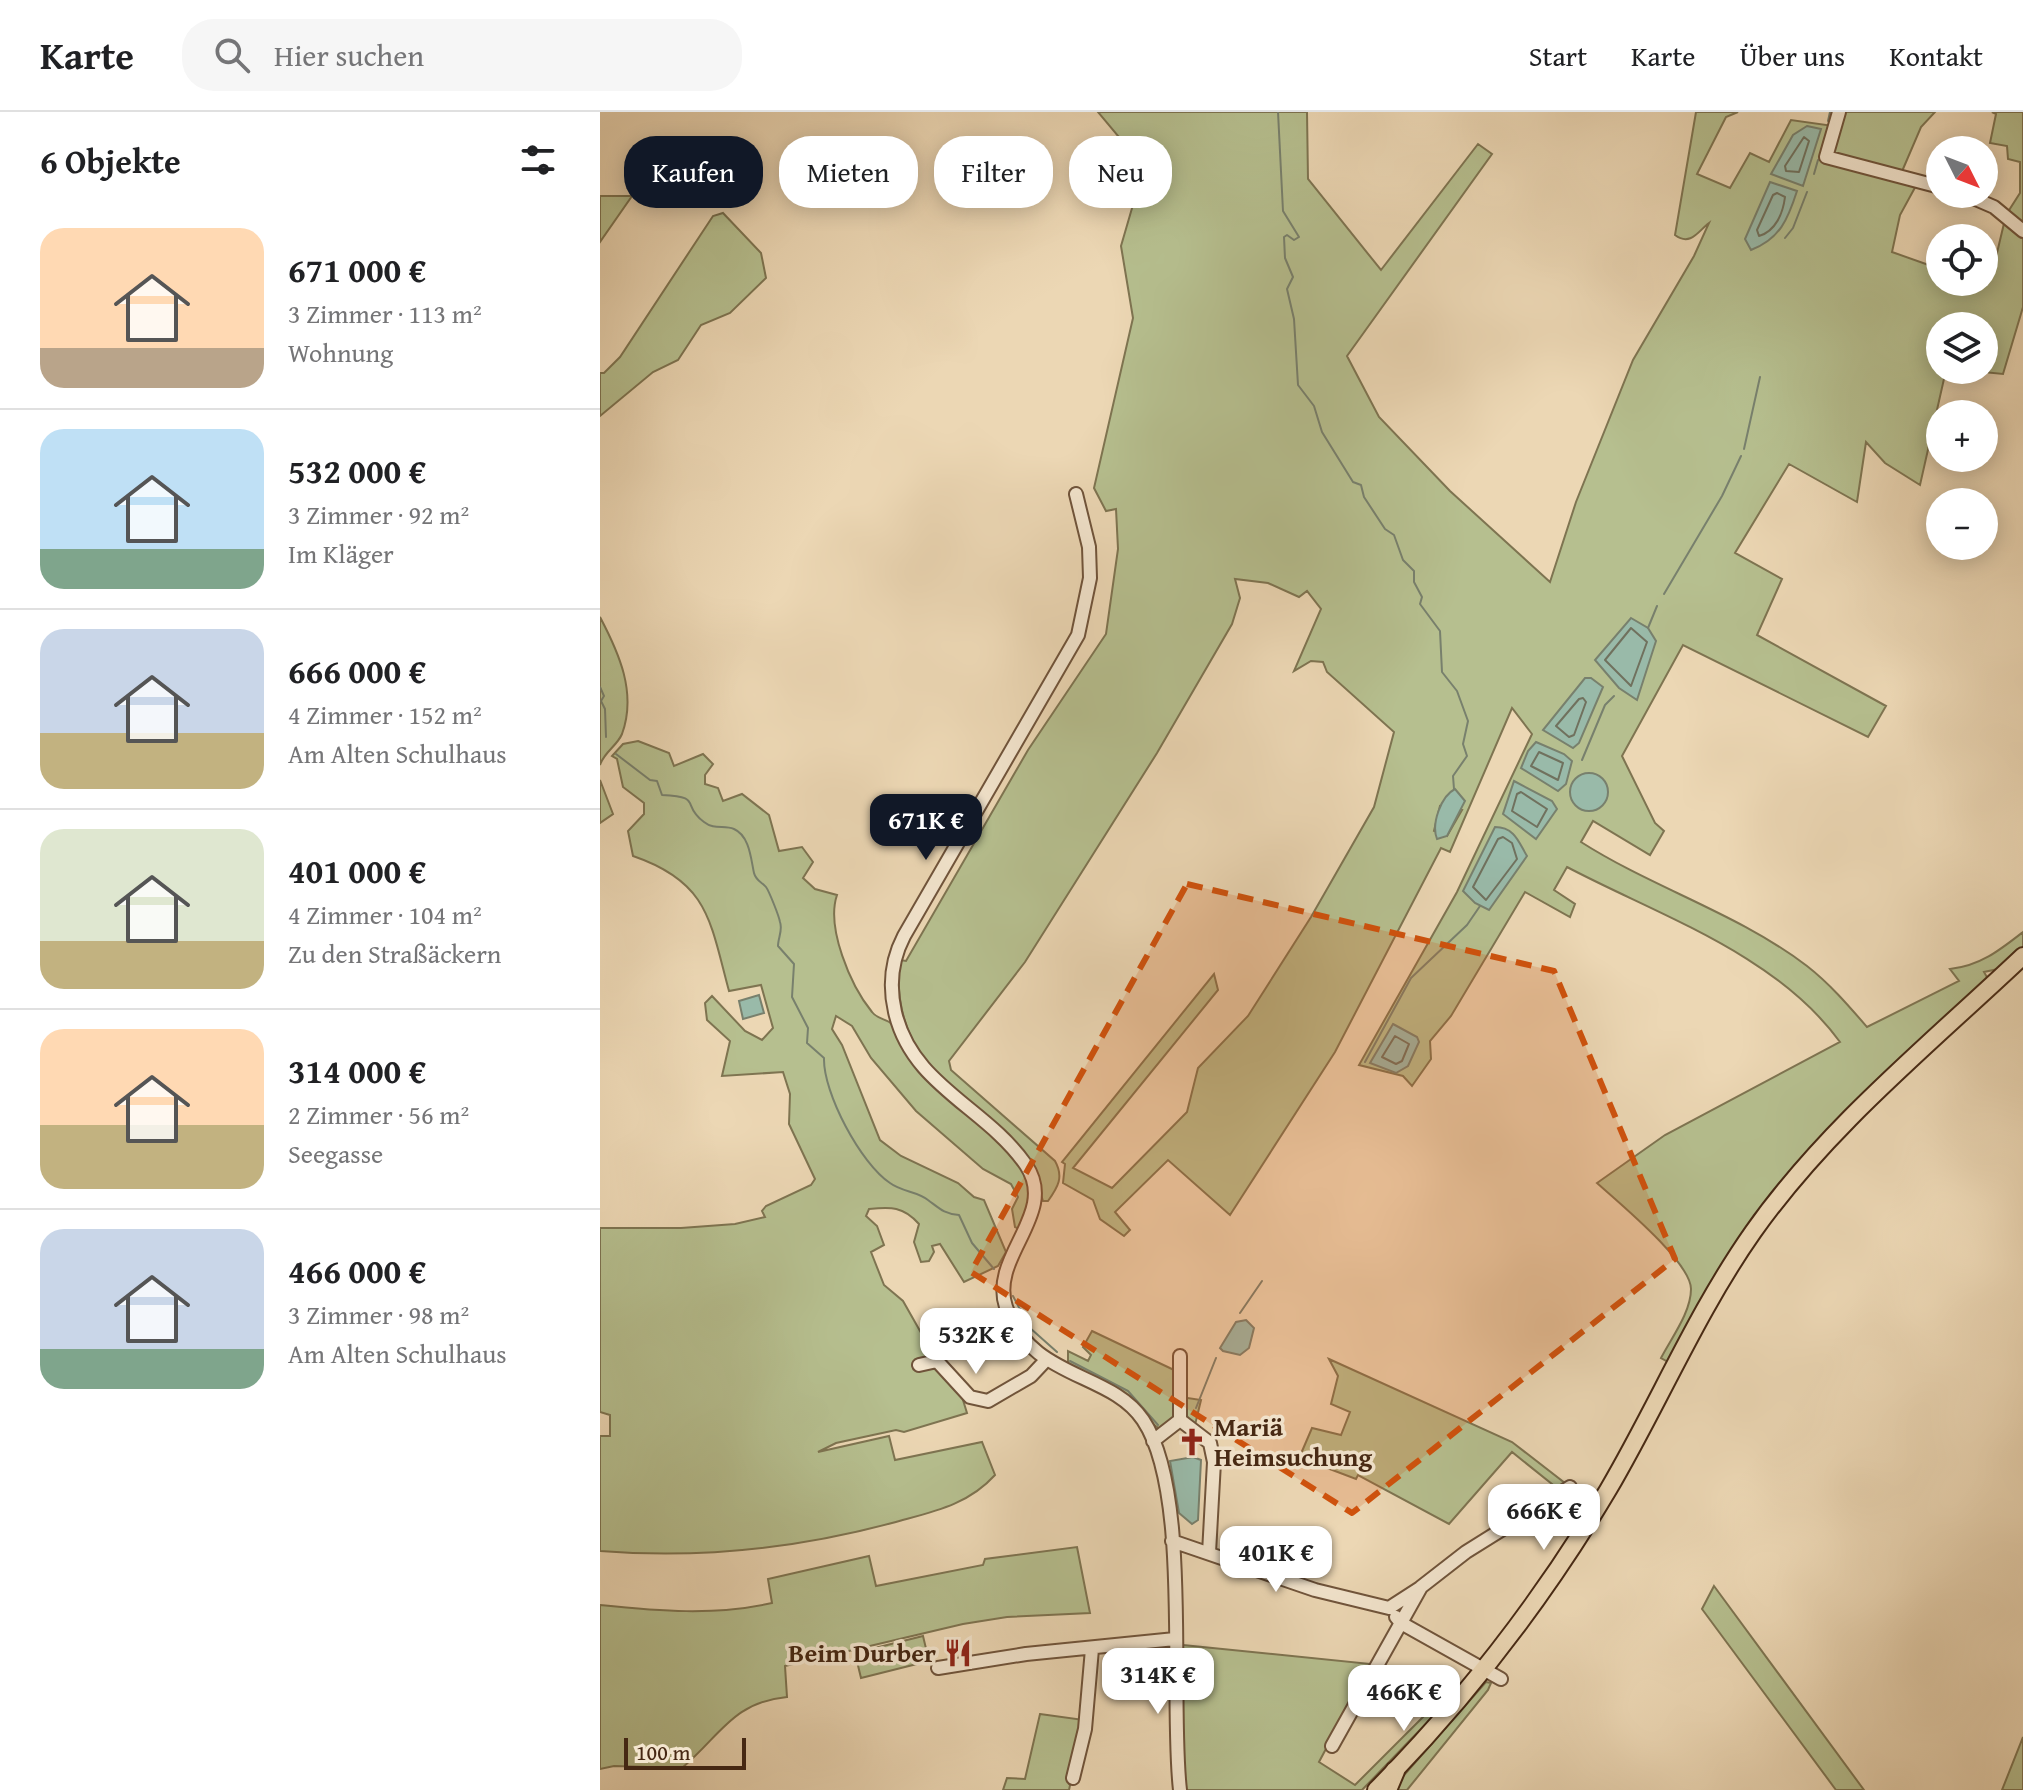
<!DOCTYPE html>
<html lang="de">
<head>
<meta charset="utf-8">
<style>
	:root { --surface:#fff; --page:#f6f6f6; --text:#202124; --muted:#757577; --line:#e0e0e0; --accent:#111827 }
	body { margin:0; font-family:"Gentium Book Plus",serif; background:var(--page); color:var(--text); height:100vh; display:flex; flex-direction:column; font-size:30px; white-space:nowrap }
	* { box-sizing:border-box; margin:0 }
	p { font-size:26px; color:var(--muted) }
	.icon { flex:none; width:44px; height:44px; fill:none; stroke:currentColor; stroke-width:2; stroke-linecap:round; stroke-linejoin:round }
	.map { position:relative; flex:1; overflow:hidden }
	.sheet { display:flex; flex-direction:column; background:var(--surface); width:600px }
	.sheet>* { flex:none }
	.top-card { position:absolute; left:24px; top:24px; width:760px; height:72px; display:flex; gap:16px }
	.needle { width:52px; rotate:132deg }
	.tools { position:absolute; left:1326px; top:24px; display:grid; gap:16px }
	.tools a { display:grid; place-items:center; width:72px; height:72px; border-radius:50%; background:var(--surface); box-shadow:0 4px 20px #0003; font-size:40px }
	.scale { position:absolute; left:24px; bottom:20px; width:122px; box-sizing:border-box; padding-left:8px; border:4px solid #462813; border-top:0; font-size:22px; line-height:28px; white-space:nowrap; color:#462813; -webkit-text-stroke:6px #f3e5ce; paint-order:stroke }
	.price { position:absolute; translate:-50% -68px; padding:0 18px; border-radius:16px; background:#fff; color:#222; font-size:26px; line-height:52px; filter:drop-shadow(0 2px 4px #0008) }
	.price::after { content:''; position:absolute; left:50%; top:48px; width:24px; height:18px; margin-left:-12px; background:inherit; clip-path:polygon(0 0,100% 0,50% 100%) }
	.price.current { background:var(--accent); color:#fff }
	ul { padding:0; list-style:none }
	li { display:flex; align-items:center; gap:24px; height:200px; padding:0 40px }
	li+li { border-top:2px solid var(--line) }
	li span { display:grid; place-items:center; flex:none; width:224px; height:160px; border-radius:24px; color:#555 }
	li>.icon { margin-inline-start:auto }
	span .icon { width:96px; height:96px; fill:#fffc; stroke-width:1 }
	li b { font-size:34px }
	h2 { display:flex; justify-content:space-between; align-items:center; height:96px; padding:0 40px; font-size:34px }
	.chip { padding:0 28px; border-radius:32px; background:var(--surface); box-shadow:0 4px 20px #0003; font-size:28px; line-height:72px }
	.chip.current { background:var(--accent); color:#fff }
	header { display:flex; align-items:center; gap:48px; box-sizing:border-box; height:112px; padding:0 40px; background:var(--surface); border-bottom:2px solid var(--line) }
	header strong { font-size:38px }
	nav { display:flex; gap:44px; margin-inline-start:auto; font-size:28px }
	.search { width:560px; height:72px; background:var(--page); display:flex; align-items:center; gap:20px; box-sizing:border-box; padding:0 28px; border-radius:32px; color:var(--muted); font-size:30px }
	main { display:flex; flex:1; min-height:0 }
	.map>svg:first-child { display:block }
</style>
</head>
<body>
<header>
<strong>Karte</strong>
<div class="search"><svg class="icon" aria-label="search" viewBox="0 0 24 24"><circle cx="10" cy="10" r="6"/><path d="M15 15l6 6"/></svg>Hier suchen</div>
<nav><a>Start</a><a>Karte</a><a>Über uns</a><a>Kontakt</a></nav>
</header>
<main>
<section class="sheet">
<h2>6 Objekte<svg class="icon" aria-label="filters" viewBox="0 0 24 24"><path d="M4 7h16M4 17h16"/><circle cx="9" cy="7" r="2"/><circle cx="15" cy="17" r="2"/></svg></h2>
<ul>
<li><span style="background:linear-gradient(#ffd9b3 75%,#b9a48a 0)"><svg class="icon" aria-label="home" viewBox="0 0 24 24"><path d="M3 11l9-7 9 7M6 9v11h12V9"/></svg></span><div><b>671 000 €</b><p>3 Zimmer · 113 m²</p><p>Wohnung</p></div></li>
<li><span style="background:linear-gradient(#bfe0f5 75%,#7fa58c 0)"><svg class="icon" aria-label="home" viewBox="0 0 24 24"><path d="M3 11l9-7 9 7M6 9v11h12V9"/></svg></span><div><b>532 000 €</b><p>3 Zimmer · 92 m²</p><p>Im Kläger</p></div></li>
<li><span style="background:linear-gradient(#c9d6e8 65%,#c2b280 0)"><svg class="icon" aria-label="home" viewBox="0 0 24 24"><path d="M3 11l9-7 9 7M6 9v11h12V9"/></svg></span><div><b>666 000 €</b><p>4 Zimmer · 152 m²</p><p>Am Alten Schulhaus</p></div></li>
<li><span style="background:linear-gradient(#dfe7d0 70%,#c2b280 0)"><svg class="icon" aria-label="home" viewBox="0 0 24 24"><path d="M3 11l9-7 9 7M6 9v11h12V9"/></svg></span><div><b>401 000 €</b><p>4 Zimmer · 104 m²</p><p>Zu den Straßäckern</p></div></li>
<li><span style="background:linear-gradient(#ffd9b3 60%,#c2b280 0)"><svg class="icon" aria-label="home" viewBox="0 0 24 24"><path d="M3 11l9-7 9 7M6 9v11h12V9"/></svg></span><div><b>314 000 €</b><p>2 Zimmer · 56 m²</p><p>Seegasse</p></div></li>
<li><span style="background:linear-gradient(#c9d6e8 75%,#7fa58c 0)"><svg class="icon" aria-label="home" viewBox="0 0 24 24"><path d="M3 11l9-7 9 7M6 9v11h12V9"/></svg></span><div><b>466 000 €</b><p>3 Zimmer · 98 m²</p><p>Am Alten Schulhaus</p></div></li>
</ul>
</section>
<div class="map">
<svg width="1423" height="1678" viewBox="0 0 1423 1678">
	<rect width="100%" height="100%" fill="#ecd7b4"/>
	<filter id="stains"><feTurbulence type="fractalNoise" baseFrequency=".0025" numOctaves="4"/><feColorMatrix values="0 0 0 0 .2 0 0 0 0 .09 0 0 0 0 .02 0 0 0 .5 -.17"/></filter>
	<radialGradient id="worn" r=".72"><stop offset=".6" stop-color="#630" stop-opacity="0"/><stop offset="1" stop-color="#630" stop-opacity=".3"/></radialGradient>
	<path fill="#b6bf8f" stroke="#7e7451" stroke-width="2" fill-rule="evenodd" d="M498,0h209l1,67 73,91 97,-126 14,10 -145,202 32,61 71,74 100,91 26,-80 57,-142 61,-104 15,-33c-10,7 -18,24 -34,12l21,-123h42l-12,5 -29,57 33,14 20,-35 19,9 22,-42 42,6 6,-14h96l-14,15 -21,49 18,6 -18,33 -8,37 48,17v13l48,-1 4,-7 14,-59 14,-22v-31l-12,-3 -1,-13 -17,-3 6,-29 -4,-2h31v195l-20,67 -40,-4h21v-44h-44v44h6l-26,115 -35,-22 -19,-21 -9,60 -68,-38 -54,89 47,26 -25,56 129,71 -18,31 -185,-92 -61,111 33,67 9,8 -14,24 -57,-34 -12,21c72,46 158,72 226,124 23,18 41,39 60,61l92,-46 -9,-12c30,-3 50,-19 73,-37v18l-25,19 -14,3 4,7 -183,178 -135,206 -9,-5c11,-21 30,-46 30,-69 0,-27 -73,-87 -94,-106l68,-48 175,-93c-64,-88 -180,-126 -273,-175l-13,23 21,14 -5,13 -45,-25 -74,124 -21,25 1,18 -19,27 -9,-10 -44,-11 98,-173 75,-158 -20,-26 -62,144 -9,-4 -106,204 -105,163 -62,-55 -53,52 15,18 -6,6 -24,-17 -7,-19 -30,-17 2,-19 -3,-2 152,-188 4,16 -145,178 39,20 75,-76 11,-44 50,-52 63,-99 63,-110 20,-75 -67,-60 -4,-10 -12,-1 -17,10 27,-62 -14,-18 -8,6 -31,-14 -33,-4 5,19 -8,26 -75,129 -132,209 -76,99 2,9 104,91c9,16 3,26 -7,40h-5c-8,-29 -20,-38 -41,-59 -55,-57 -113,-95 -102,-182l6,1 122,-211 78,-116 12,-85 -2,-40 -10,2 -12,-23 39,-170 -12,-72 23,-79zM840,694l22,4 -15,26 -13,-5z
		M0,84h32l-32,46z
		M123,101l38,40 5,25 -36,35 -29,12 -23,35 -25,12 -53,44v-43h4l16,-16 93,-141z
		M0,505c19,36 37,76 22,117 -5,12 -18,18 -22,31z
		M38,629l31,12 5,13 29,-12 10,10 -8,11v9l13,4 5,13 19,-7 27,21 10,36 23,-4 11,15 -10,16 12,11 22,6c-11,32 13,90 35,117 5,7 15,7 20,12 6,7 9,20 13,28 7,11 19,23 28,32 38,39 127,82 86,145l-4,-2 -3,-18 6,-12 -7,-13 -28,-15 -67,-58 -45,-53 -19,-32 -16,-10 -4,13 10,16 38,95 21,16 57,27 16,14 10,3 22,52 -8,14 -34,16 -24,-38 -8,2 2,6 -5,9 -8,1 -7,-20 5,-18c-16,-18 -28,-17 -50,-15l-3,7 11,10 7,19 -13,7 13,33 19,16 34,60 33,36 -7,3 4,13 -63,19 -8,-2 -60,13 -18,9 71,-16 6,24 87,-18 13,33c-28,31 -64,37 -103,48 -97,26 -192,36 -292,28v-115h10v-21l-10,-3v-184h81l54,-4 30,-7 -3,-6 4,-5 45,-21 4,-6 -26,-55 1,-30 -7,-22 -61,4 8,-35 -23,-21 -2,-17 7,-7 33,35 17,9 11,-12 -12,-43 -32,6c-19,-70 -20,-109 -96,-135l-5,-25 16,-17v-11l-21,-16 -6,-28 -5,-3 11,-12z
		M0,668l13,34 -13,9z
		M492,1219l82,39 4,44 -18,15 -92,-63v-15l20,10 3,-6 -8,-8z
		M729,1247l183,83 58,45 -8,5 -50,-40 -63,72 -91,-49 -2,4 -50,-19 -6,-4 12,-28 29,7 9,-23 -19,-8 7,-28z
		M581,1285l20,3 -6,25 -7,-6z
		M477,1435l13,66 -83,4 -44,7 -178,42 2,31c-54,5 -67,39 -105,71l-68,-2 -14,3v-164c58,6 115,11 172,-2l-4,-24 101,-23 7,30 107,-21 2,-6z
		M1114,1474l150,204h-28l-134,-181z
		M323,1524l6,25 -68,17 -6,-25z
		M573,1532l198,20 -52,98 36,23 99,-99 -11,20 -81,84h-176z
		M886,1570l5,1 -3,7 -81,100h-16z
		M440,1602l44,6 -15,70h-66l4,-12 18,1z
		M1423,1625v53h-21z"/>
	<path fill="#99baa9" stroke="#78806d" stroke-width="2" d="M1207,14l14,3 -18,57 -32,-12 22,-39z
		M1170,70l27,9c-9,28 -17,48 -46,59l-6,-11z
		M1031,506l17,10 8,13 -19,59 -18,-12 -24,-28z
		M985,566h6l12,9 -24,56 -6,5 -30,-18z
		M936,630l28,12 8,7 -6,23 -8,7 -37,-23 7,-17z
		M970 680a19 19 0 1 1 38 0a19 19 0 1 1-38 0Z
		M914,669l38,20 5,8 -21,30 -33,-25z
		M855,677l10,12 -18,35 -10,3c-6,-15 4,-43 18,-50z
		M895,715c20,0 24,16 32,29l-38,54 -14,-7 -12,-12z
		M159,883l5,18 -21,6 -4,-18z
		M793,912l24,13 2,5 -11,24 -12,7 -26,-10z
		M646,1208l8,8 -5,20 -9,7 -17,-4 -3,-3 16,-26z
		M593,1345l8,3 -3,60 -6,4 -13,-11 -9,-52z"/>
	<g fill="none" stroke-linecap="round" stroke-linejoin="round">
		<path stroke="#70715e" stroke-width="2" d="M1204,25l5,4 -10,31 -13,-1 -1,-5z
			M1177,81l8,4c-2,16 -9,34 -26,39l-2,-6 16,-35z
			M1031,516l16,14 -16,44 -26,-26z
			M979,587l4,-1 3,4 -12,33 -5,2 -13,-11z
			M939,640l24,11 -5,17 -27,-14z
			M921,680l26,17 -10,18 -25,-16 5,-17z
			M903,725l9,6 5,16 -31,41 -13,-13 25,-48z
			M795,924l14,8 -7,17 -6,3 -14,-7z"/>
		<path stroke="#78806d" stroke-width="2" d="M678,0l5,99 16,26 -5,3 -7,-5 -3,2 1,21 8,19 -6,12 7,30 4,66 16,21 8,26 31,50 8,3 3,12 21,32 9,6 9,25 11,11v11l8,15 -2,7 20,27 2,41 15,19 11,30 -5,23 4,12 -14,20 1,13
			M1228,9l2,-9
			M1221,39l4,-14
			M1214,62l4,-14
			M1185,126l8,-10 14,-36
			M1144,337l16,-72
			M1064,482l58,-98 19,-40
			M1048,516l9,-22
			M0,575l4,9 -3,5 4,8 1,28
			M16,642l34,26 7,1 5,14c42,2 18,9 42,27 10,8 20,3 30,7 16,7 17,31 20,44 2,8 8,9 12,14 3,4 13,29 14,35 3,8 -2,16 -2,24l16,18 -2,33 16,31 -1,15 17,15c-1,35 37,106 66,125 12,9 27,8 38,17 11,8 16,14 31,15l13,28 22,26
			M982,648l23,-55 9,-9
			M765,950l46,-84 56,-53 13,-19
			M413,1184l12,23
			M640,1201l22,-32
			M430,1216l27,24
			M470,1249l58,30 30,34
			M596,1296l20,-50"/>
		<defs>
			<path id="minor" d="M1239,0l-13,45 114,30
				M1364,82l30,13 29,24
				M476,382l13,53 1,31 -12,57 -174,301c-12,23 -15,50 -9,76 17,74 91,95 131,153 33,49 -37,91 -20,142 25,73 104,64 137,113 49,73 26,276 37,370
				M319,1253l18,-4 33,36 18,4 43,-25 16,-17
				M580,1308v-64
				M553,1329l27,-21 30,23 4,19 -5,91
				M572,1429l143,49 74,18
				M789,1496l31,-20
				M796,1505l5,6 100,56
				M338,1556l88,-14 149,-15
				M732,1634l89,-159 45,-35 104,-65
				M473,1666l12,-49 7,-80"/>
			<path id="major" d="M776,1678c89,-90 167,-191 232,-300 50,-85 88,-177 145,-258 74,-105 177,-188 270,-276"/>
			<path id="highway" d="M787,1678l8,-19"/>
		</defs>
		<use href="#minor" stroke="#70543b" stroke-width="16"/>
		<use href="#major" stroke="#462813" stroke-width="20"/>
		<use href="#highway" stroke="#462813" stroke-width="22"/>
		<use href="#minor" stroke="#f3e5ce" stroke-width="12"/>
		<use href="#major" stroke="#ecd7b4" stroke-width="16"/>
		<use href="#highway" stroke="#ecd7b4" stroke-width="18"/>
	</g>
	<path fill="#d0520d" fill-opacity="0.2" stroke="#d0520d" stroke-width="6" stroke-dasharray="16 10" stroke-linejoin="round" d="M587,772l367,87 121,288 -323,254 -381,-241z"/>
	<defs>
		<symbol id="church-bare" viewBox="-9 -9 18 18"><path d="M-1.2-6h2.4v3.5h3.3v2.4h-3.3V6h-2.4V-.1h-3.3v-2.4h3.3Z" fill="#8f2418" stroke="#f3e5ce" stroke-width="2.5" paint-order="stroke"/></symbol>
		<symbol id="restaurant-bare" viewBox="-9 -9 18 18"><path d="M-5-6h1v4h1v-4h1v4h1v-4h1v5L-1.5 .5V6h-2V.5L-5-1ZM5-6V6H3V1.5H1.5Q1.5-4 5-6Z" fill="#8f2418" stroke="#f3e5ce" stroke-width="2.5" paint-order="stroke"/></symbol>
	</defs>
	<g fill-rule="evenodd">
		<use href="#church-bare" x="572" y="1310" width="40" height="40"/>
		<use href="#restaurant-bare" x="338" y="1521" width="40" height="40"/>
	</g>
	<g text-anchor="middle" stroke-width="7" stroke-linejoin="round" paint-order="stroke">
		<g font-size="26" font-weight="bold" fill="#462813" stroke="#f3e5ce" text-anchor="start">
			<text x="614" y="1324">Mariä<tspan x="614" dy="30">Heimsuchung</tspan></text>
			<text x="336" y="1550" text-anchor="end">Beim Durber</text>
		</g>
	</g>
	<rect width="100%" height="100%" filter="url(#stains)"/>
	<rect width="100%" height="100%" fill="url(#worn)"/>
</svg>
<div class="tools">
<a><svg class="needle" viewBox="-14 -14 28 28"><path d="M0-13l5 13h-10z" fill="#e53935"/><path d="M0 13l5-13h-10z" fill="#757577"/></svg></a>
<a><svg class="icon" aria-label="locate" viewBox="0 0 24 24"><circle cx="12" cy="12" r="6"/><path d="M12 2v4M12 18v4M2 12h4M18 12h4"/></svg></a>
<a><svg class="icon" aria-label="layers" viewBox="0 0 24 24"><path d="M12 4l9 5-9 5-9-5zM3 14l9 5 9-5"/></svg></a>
<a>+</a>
<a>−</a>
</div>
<div class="scale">100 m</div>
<b class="price current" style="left:326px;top:750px">671K €</b>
<b class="price" style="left:376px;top:1264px">532K €</b>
<b class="price" style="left:944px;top:1440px">666K €</b>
<b class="price" style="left:676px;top:1482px">401K €</b>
<b class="price" style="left:558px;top:1604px">314K €</b>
<b class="price" style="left:804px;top:1621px">466K €</b>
<div class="top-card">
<a class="chip current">Kaufen</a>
<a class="chip">Mieten</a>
<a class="chip">Filter</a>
<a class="chip">Neu</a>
</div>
</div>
</main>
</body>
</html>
